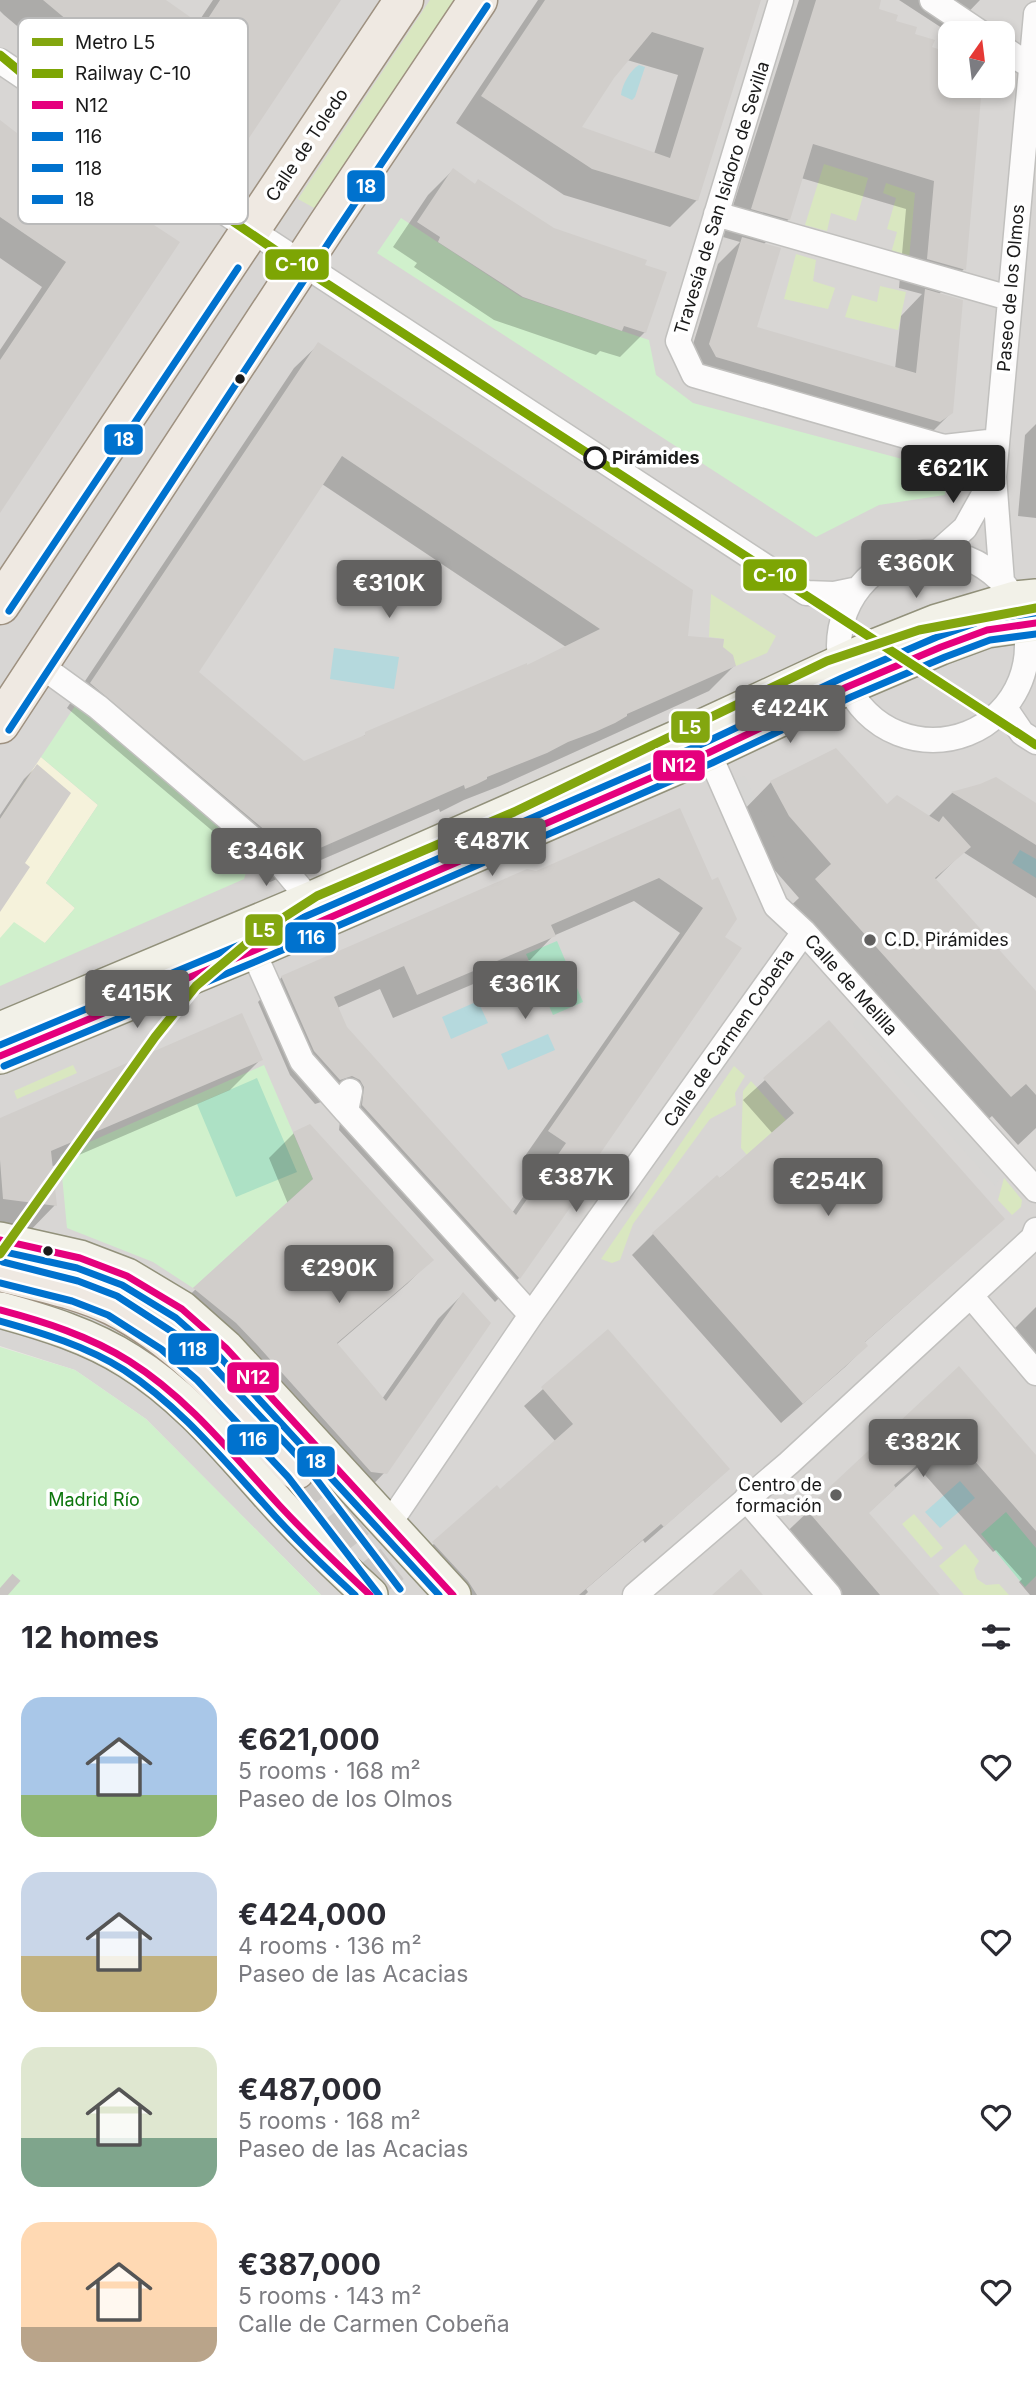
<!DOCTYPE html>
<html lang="en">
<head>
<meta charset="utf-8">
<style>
	:root { --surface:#fff; --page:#f7f7f7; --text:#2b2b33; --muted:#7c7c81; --accent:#626160 }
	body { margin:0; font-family:Inter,sans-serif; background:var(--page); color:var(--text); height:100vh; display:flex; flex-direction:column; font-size:26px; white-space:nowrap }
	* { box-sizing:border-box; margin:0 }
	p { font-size:23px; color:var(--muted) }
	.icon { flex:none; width:38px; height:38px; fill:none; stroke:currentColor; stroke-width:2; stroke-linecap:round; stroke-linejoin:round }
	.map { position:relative; height:1595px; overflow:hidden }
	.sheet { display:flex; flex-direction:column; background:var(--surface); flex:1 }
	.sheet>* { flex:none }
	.needle { width:46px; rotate:14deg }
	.controls { position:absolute; left:938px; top:21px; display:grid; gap:14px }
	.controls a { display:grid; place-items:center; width:77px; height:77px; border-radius:14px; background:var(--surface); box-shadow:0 4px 10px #0003; font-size:35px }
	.price { position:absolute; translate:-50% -60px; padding:0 16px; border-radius:7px; background:var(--accent); color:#fff; font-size:23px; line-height:46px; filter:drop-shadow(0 2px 4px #0008) }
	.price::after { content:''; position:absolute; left:50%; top:42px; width:21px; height:16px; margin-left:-10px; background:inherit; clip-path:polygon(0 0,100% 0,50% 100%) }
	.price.on { background:#222; color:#fff }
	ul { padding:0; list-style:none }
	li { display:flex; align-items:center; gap:21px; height:175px; padding:0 21px }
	li span { display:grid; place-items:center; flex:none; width:196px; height:140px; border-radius:21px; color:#555 }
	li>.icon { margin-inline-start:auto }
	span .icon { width:84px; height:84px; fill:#fffc; stroke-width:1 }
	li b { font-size:30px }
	h2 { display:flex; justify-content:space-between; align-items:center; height:84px; padding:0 21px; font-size:30px }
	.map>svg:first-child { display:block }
</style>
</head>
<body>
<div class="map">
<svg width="1036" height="1595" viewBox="0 0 1036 1595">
	<rect width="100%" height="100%" fill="#e9e6e2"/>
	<path fill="#d8d6d4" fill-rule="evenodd" d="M0,0h1036v1595h-715l-175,-176 -71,-49 -75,-24zM950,33h53v53h-53z"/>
	<path fill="#f5f2db" d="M41,757l57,48 -52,78 29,25 -30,35 -45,-5v-119z"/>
	<path fill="#d7d6d4" d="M745,776l47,98 -13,7 -45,-102z
		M847,941l116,133 -9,9 -118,-132z
		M860,1009l141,164 -5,14 -143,-162z"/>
	<path fill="#d9e7c0" d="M430,0h25l-139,209 -18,-10z
		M824,164l44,14 -12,43 -25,-8 -4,18 -22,-6z
		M886,183l29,10 -6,66 -18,-6 6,-21 -10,-3 9,-31 -13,-5z
		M796,254l20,6 -3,21 22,7 -7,21 -44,-10z
		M880,286l26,6 -8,38 -53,-13 7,-22 25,7z
		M711,594l65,42 -9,17 -31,13 -4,-5 -11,-3 3,-19 -15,-2z
		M73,1065l4,8 -60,26 -3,-8z
		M734,1066l11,10 -10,17 1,12 -26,14 -6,8 -71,97 -13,36 -8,3 -11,-4z
		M751,1081l35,39 -39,35 -6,-7 2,-57z
		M1004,1178l18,22 -1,7 -9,8 -14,-15z
		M914,1514l29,34 -12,10 -29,-34z
		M965,1544l14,17 -5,8 3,10 9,6 13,-1 10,11h-45l-25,-29z"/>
	<path fill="#d0f0cc" d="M401,218l120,79 128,43 7,35 37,28 254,68 -2,24 -66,10 -63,32 -439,-284z
		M79,700l175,148 -10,31 -244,107v-48l14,-16 31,21 30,-35 -29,-25 52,-78 -57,-48z
		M264,1065l49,114 -120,109 -40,-26 -86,-34 -7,-73z
		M0,1347l75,23 71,49 175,176h-321z"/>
	<path fill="#ade1c5" d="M557,941l26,61 -30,13 -27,-61z
		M257,1078l40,94 -61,25 -39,-93z
		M1006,1512l30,36v28l-11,11 -44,-53z"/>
	<path fill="#b5d9dd" d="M639,65l6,2 -10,30 -3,3 -11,-5c1,-10 9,-25 18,-30z
		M334,648l65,9 -5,32 -64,-10z
		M1020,850l16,9v19l-24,-15z
		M478,1001l10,22 -37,16 -9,-22z
		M548,1034l7,16 -47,20 -7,-16z
		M960,1481l15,17 -35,30 -15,-16z"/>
	<path fill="#0003" fill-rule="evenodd" d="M0,0h163l34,24 16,-24h127l-106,158 -26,26 -53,-37 8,-11 -91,-64 -68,-57 -4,-4z
		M538,0h221l-62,200 -27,27 -106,-32 -108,-72zM627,60l51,15 -24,79 -75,-26 33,-51z
		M799,0h69l9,10 73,52v24h30l-16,183 -26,26 13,118 -25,25 -241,-68 33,-106 22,-22 -17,-5zM801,178l105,31 -7,79 23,6 -21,22 -6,53 -140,-41 8,-83 26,-26z
		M899,0h81l-24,25 -11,5z
		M0,122l38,29 139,92 -177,266v-159l42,-63 -42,-29z
		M453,170l21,15 79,45 92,102 -25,25 -20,-6 -4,4 -102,-35 -80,-53 3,-4 -24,-16 35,-52z
		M319,344l367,293 35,11 13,18 -25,25 -209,95 -36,14 -24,12 -1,-3 -169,73 -9,-10 -194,-164 227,-340zM322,484l244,163 -39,20 -161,67 -6,5 -57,24 -107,-91z
		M1036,424v94l-18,-2 7,-81z
		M37,766l-15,98 -22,45v-94l24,-36z
		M771,782l157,35 24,-24 29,-7 55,19v93l-73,-46 -29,29 102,113v134l-18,17 -26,-29 -15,13 -194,-216 16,-15 -43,-49 -18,-33z
		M679,811l44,126 -139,237 5,4 -70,100 -24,24 -156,-172 2,-18 -14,-12 -12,4 -25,-29 -32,-73 24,-25 255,-104zM634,901l46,32 -155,223 18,12 -31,45 -167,-185 -8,-20 43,-19 13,29 137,-58 23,-24z
		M829,1022l174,197 -139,124 2,3 -21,21 -64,56 -149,-168 21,-21 120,-100 -30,-34z
		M261,1059l-31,31 -179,77 4,38 -30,31 -25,-3v-113z
		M294,1133l137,127 -24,24 -71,61 46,54 56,-80 25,-25 -78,178 -25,26 -190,-185 118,-109 -19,-46z
		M1036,1307v51l-23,-28z
		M607,1332l103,154 -65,57 -2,-3 -57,49 2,3 -3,3h-140l-30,-34 81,-73 4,3 56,-49 -32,-36z
		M959,1368l77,90v137h-6l-11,-13 3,-3 -26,-29 -3,2 -75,-85 -51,47 71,81h-119l-45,-51z"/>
	<path fill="#d1cecb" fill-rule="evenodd" d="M43,0h123l37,26 17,-26h121l-106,159 -55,-38 8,-12 -90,-63z
		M545,0h216l-63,201 -106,-32 -111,-73zM652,32l52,16 -34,110 -88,-31 32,-49z
		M816,0h65l-2,9 19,6 -2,6 21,6 -2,7 20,6 -3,7 18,6v33h32l-16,184 -39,-11 7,-78 -121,-37 -23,76 -39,-11z
		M0,120l39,30 141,92 -180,271v-153l66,-98 -66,-45z
		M453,168l22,16 3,-5 76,49 93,32 -2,5 22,7 -21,61 -22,-7 -2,5 -99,-34 -85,-55 2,-5 -23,-15z
		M742,237l39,11 -24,79 159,46 9,-84 38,11 -10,113 -13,9 -224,-65 -7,-13z
		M318,342l375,248 -5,46 36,3 -1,8 10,8 3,11 -109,48v2l-12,7 -20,9 -27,10 -21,11 -60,24v2l-10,5 -12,5 -1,-4 -169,74 -9,-11 -196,-165zM342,456l258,173 -73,36v-2l-162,69v3l-61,26 -105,-89z
		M836,748l51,56 10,-9 42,27 4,-6 28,31 -36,31 101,113v104l-10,-11 -15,13 -196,-218 16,-15 -42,-48 -19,-35z
		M37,764l34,29 -46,70 5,4 -30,45v-93z
		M996,777l40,26v42l-85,-53 29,-8z
		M680,808l32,72 6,-3 19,42 -12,18 17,11 -156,226 5,4 -71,101 -158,-174 2,-18 -4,-7 -8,-4 -12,4 -26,-29 -33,-75 246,-107 9,2zM659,878l44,30 -155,223 18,12 -50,72 -169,-188 -13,-30 70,-31 13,29 139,-59 -5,-11z
		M242,1013l21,47 -212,91 6,55 -54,-7 -3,-39v-42z
		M829,1020l176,199 -140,123 3,4 -65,58 -151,-171 65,-58 3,3 74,-65 -31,-35z
		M310,1124l124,136 -97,83 49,58 77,-109 28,31 -104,151 -16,-2 -113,-126 -22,-23 -43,-35 120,-109 -20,-47z
		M608,1329l122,140 -66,58 -3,-3 -82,71h-102l-9,-14 -36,-39 65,-57 3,4 73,-65 -32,-37z
		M959,1366l77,89v76l-84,-96 -58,50 2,3 -27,25 71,82h-60l-74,-86z
		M741,1569l22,26h-51z"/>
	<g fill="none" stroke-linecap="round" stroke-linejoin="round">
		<path stroke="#cac7c4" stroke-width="38" stroke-dasharray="38 19" stroke-linecap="butt" d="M296,1470l96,125"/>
		<path stroke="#cac7c4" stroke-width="38" stroke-dasharray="38 19" stroke-linecap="butt" d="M0,1588l8,7"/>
		<defs>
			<path id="street" d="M781,0l-103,341 16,34 250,72 53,-6
				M932,0l49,33
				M1003,48l33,22
				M0,61l251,169 555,363 28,1 24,-5
				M716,214l293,84
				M938,552l27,-24 28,-50
				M839 646a94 94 0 1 1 188 0a94 94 0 1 1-188 0Z
				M1002,582l-8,-105 42,-463
				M40,665l58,42 178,152 34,41
				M1005,708l17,25 14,9
				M703,740l73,166 28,26 232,258
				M253,951l49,110 44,50
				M350,1091l-4,20 185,204
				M971,1296l65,77
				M746,1499l83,96
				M389,1524l142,-209 273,-383
				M635,1595l154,-132 244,-225 3,-8"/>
			<path id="secondary" d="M0,1030l310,-130 388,-171 179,-83 60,-24 78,-23 21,-2
				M0,1056l253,-105 455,-198 139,-66 94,-40 46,-17 49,-7
				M0,1240l80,18 47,18 55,33 44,39 227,247
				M0,1310c44,12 90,26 129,51 55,34 96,84 139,132 32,36 66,69 102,102"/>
			<path id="primary" d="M0,605l404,-605
				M0,724l326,-497 152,-227
				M0,1272c38,10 78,17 113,34 74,37 127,104 183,164"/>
		</defs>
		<use href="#street" stroke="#c1c0be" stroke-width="27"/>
		<use href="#secondary" stroke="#92917b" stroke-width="38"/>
		<use href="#primary" stroke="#9e9180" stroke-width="41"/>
		<use href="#street" stroke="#fcfbfb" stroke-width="24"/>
		<use href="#secondary" stroke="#f2f1e8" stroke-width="35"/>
		<use href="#primary" stroke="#efe9e2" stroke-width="38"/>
		<defs>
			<path id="bus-1" d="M0,1056l253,-105 455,-198 139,-66 94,-40 46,-17 49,-7
				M0,1240l80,18 47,18 55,33 44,39 227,247
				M0,1310c45,12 89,26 129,51 59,37 103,93 150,144 29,31 60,61 91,90"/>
			<path id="bus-2" d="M4,1066l253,-105 455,-198 139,-66 94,-40 45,-17 46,-6
				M0,1283l72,18 36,14 53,34 36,31 91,97 91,118"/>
			<path id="bus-3" d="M0,1045l249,-104 455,-198 138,-65 95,-41 47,-17 51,-7
				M3,1262l75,19 39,15 57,37 38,32 92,98 96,126"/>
			<path id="bus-4" d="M9,611l229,-343
				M9,730l326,-497 152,-227
				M0,1251l77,17 45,17 54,33 43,38 220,239
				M0,1321c43,12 86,25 124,49 55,36 96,86 140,134 28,32 59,62 91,91"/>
		</defs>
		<use href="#bus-1" stroke="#fff" stroke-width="12"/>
		<use href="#bus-2" stroke="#fff" stroke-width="12"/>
		<use href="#bus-3" stroke="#fff" stroke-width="12"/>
		<use href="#bus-4" stroke="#fff" stroke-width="12"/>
		<use href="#bus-1" stroke="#e5007d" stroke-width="7"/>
		<use href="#bus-2" stroke="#0072ce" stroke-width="7"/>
		<use href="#bus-3" stroke="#0072ce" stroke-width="7"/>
		<use href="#bus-4" stroke="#0072ce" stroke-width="7"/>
		<defs>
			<path id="rail-1" d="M0,55l53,44 222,151 761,495"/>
		</defs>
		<use href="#rail-1" stroke="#fff" stroke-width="14"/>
		<use href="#rail-1" stroke="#7da504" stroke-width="9"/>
		<defs>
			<path id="metro-1" d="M0,1254l155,-217 41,-51 62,-52 59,-38 197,-84 313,-151 92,-31 117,-22"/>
		</defs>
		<use href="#metro-1" stroke="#fff" stroke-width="14"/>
		<use href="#metro-1" stroke="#83a60f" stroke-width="9"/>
	</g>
	<g fill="#1a1a1a" stroke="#fff" stroke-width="2.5">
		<circle cx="240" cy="379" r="6"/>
		<circle cx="48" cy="1251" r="6"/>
	</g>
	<circle fill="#fff" stroke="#1a1a1a" stroke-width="3.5" cx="595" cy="458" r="10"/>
	<g fill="#626160" stroke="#fff" stroke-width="2.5">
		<circle cx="870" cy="940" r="7"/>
		<circle cx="836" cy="1495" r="7"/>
	</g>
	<g text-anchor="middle" stroke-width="7" stroke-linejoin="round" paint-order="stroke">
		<g font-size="18" fill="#1a1a1a" stroke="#fff">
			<text transform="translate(307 145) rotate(-56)" y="6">Calle de Toledo</text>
			<text transform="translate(722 198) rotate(-73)" y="6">Travesía de San Isidoro de Sevilla</text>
			<text transform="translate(1011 288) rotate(-85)" y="6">Paseo de los Olmos</text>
			<text transform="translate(851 985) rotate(48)" y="6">Calle de Melilla</text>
			<text transform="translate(729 1038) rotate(-55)" y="6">Calle de Carmen Cobeña</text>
		</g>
		<g font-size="18" font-weight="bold" fill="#1a1a1a" stroke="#fff" text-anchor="start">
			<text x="612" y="464">Pirámides</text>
		</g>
		<g font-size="18" fill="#1a1a1a" stroke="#fff" text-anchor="start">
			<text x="884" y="946">C.D. Pirámides</text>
			<text x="822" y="1491" text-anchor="end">Centro de<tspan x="822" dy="21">formación</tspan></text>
		</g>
		<g font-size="18" fill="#0c760b" stroke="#fff">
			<text x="94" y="1506">Madrid Río</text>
		</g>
	</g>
	<rect x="18" y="18" width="230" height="206" rx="10" fill="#fff" stroke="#bababa" stroke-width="2"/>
	<rect x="32" y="38" width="31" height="8" fill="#83a60f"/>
	<rect x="32" y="69" width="31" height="9" fill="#7da504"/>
	<rect x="32" y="101" width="31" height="8" fill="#e5007d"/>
	<rect x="32" y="132" width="31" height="9" fill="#0072ce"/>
	<rect x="32" y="164" width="31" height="8" fill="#0072ce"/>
	<rect x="32" y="195" width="31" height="9" fill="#0072ce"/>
	<g font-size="19" fill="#1a1a1a">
		<text x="75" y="49">Metro L5</text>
		<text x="75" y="80">Railway C-10</text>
		<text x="75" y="112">N12</text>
		<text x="75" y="143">116</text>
		<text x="75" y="175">118</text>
		<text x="75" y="206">18</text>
	</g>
	<g stroke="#fff" stroke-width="2.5">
		<rect x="346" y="169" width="40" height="34" rx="7" fill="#0072ce"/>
		<rect x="264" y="248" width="66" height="33" rx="7" fill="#7da504"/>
		<rect x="103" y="423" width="41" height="33" rx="7" fill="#0072ce"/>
		<rect x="742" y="558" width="66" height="34" rx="7" fill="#7da504"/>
		<rect x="670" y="710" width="41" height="34" rx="7" fill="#83a60f"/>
		<rect x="652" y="749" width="54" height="33" rx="7" fill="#e5007d"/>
		<rect x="244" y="913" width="40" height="34" rx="7" fill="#83a60f"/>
		<rect x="284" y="921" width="53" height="33" rx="7" fill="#0072ce"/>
		<rect x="167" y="1332" width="53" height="34" rx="7" fill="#0072ce"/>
		<rect x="226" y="1361" width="54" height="33" rx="7" fill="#e5007d"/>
		<rect x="226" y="1423" width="54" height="33" rx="7" fill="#0072ce"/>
		<rect x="296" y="1445" width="40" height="33" rx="7" fill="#0072ce"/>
	</g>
	<g font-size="19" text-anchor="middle" font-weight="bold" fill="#fff">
		<text x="366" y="193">18</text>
		<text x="297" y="271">C-10</text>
		<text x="124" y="446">18</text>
		<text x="775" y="582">C-10</text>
		<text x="690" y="734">L5</text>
		<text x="679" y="772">N12</text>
		<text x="264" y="937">L5</text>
		<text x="311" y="944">116</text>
		<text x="193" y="1356">118</text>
		<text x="253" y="1384">N12</text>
		<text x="253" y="1446">116</text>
		<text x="316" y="1468">18</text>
	</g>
</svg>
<div class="controls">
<a><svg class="needle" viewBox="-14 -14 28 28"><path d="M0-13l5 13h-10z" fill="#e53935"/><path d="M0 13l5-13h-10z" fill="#7c7c81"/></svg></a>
</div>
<b class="price on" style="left:953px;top:505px">€621K</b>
<b class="price" style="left:916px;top:600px">€360K</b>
<b class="price" style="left:389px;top:620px">€310K</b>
<b class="price" style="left:790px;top:745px">€424K</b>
<b class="price" style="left:492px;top:878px">€487K</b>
<b class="price" style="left:266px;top:888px">€346K</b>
<b class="price" style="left:525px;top:1021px">€361K</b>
<b class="price" style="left:137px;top:1030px">€415K</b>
<b class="price" style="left:576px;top:1214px">€387K</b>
<b class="price" style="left:828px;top:1218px">€254K</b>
<b class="price" style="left:339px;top:1305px">€290K</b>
<b class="price" style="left:923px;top:1479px">€382K</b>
</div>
<section class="sheet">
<h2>12 homes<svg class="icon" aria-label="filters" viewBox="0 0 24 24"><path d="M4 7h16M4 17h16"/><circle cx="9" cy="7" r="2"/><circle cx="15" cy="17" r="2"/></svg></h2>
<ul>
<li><span style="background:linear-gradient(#a9c7e8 70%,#8fb573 0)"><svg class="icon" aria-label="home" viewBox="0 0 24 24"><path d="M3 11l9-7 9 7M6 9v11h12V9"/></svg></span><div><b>€621,000</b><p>5 rooms · 168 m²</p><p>Paseo de los Olmos</p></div><svg class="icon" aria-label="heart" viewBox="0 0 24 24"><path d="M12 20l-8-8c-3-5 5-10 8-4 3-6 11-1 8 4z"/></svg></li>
<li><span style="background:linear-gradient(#c9d6e8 60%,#c2b280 0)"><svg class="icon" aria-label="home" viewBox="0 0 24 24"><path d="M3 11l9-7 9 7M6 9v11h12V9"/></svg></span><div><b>€424,000</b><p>4 rooms · 136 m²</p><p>Paseo de las Acacias</p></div><svg class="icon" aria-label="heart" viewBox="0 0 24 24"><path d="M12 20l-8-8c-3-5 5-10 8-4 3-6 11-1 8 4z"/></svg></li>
<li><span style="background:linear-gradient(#dfe7d0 65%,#7fa58c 0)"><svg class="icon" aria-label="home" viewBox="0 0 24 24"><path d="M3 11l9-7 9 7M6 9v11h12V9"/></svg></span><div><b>€487,000</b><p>5 rooms · 168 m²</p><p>Paseo de las Acacias</p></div><svg class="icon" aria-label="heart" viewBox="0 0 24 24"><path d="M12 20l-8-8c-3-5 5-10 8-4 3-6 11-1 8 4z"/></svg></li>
<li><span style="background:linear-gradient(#ffd9b3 75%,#b9a48a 0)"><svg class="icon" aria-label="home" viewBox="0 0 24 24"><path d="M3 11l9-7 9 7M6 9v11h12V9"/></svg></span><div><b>€387,000</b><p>5 rooms · 143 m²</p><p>Calle de Carmen Cobeña</p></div><svg class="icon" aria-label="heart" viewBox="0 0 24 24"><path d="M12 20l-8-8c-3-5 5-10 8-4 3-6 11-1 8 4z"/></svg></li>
</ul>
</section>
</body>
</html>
